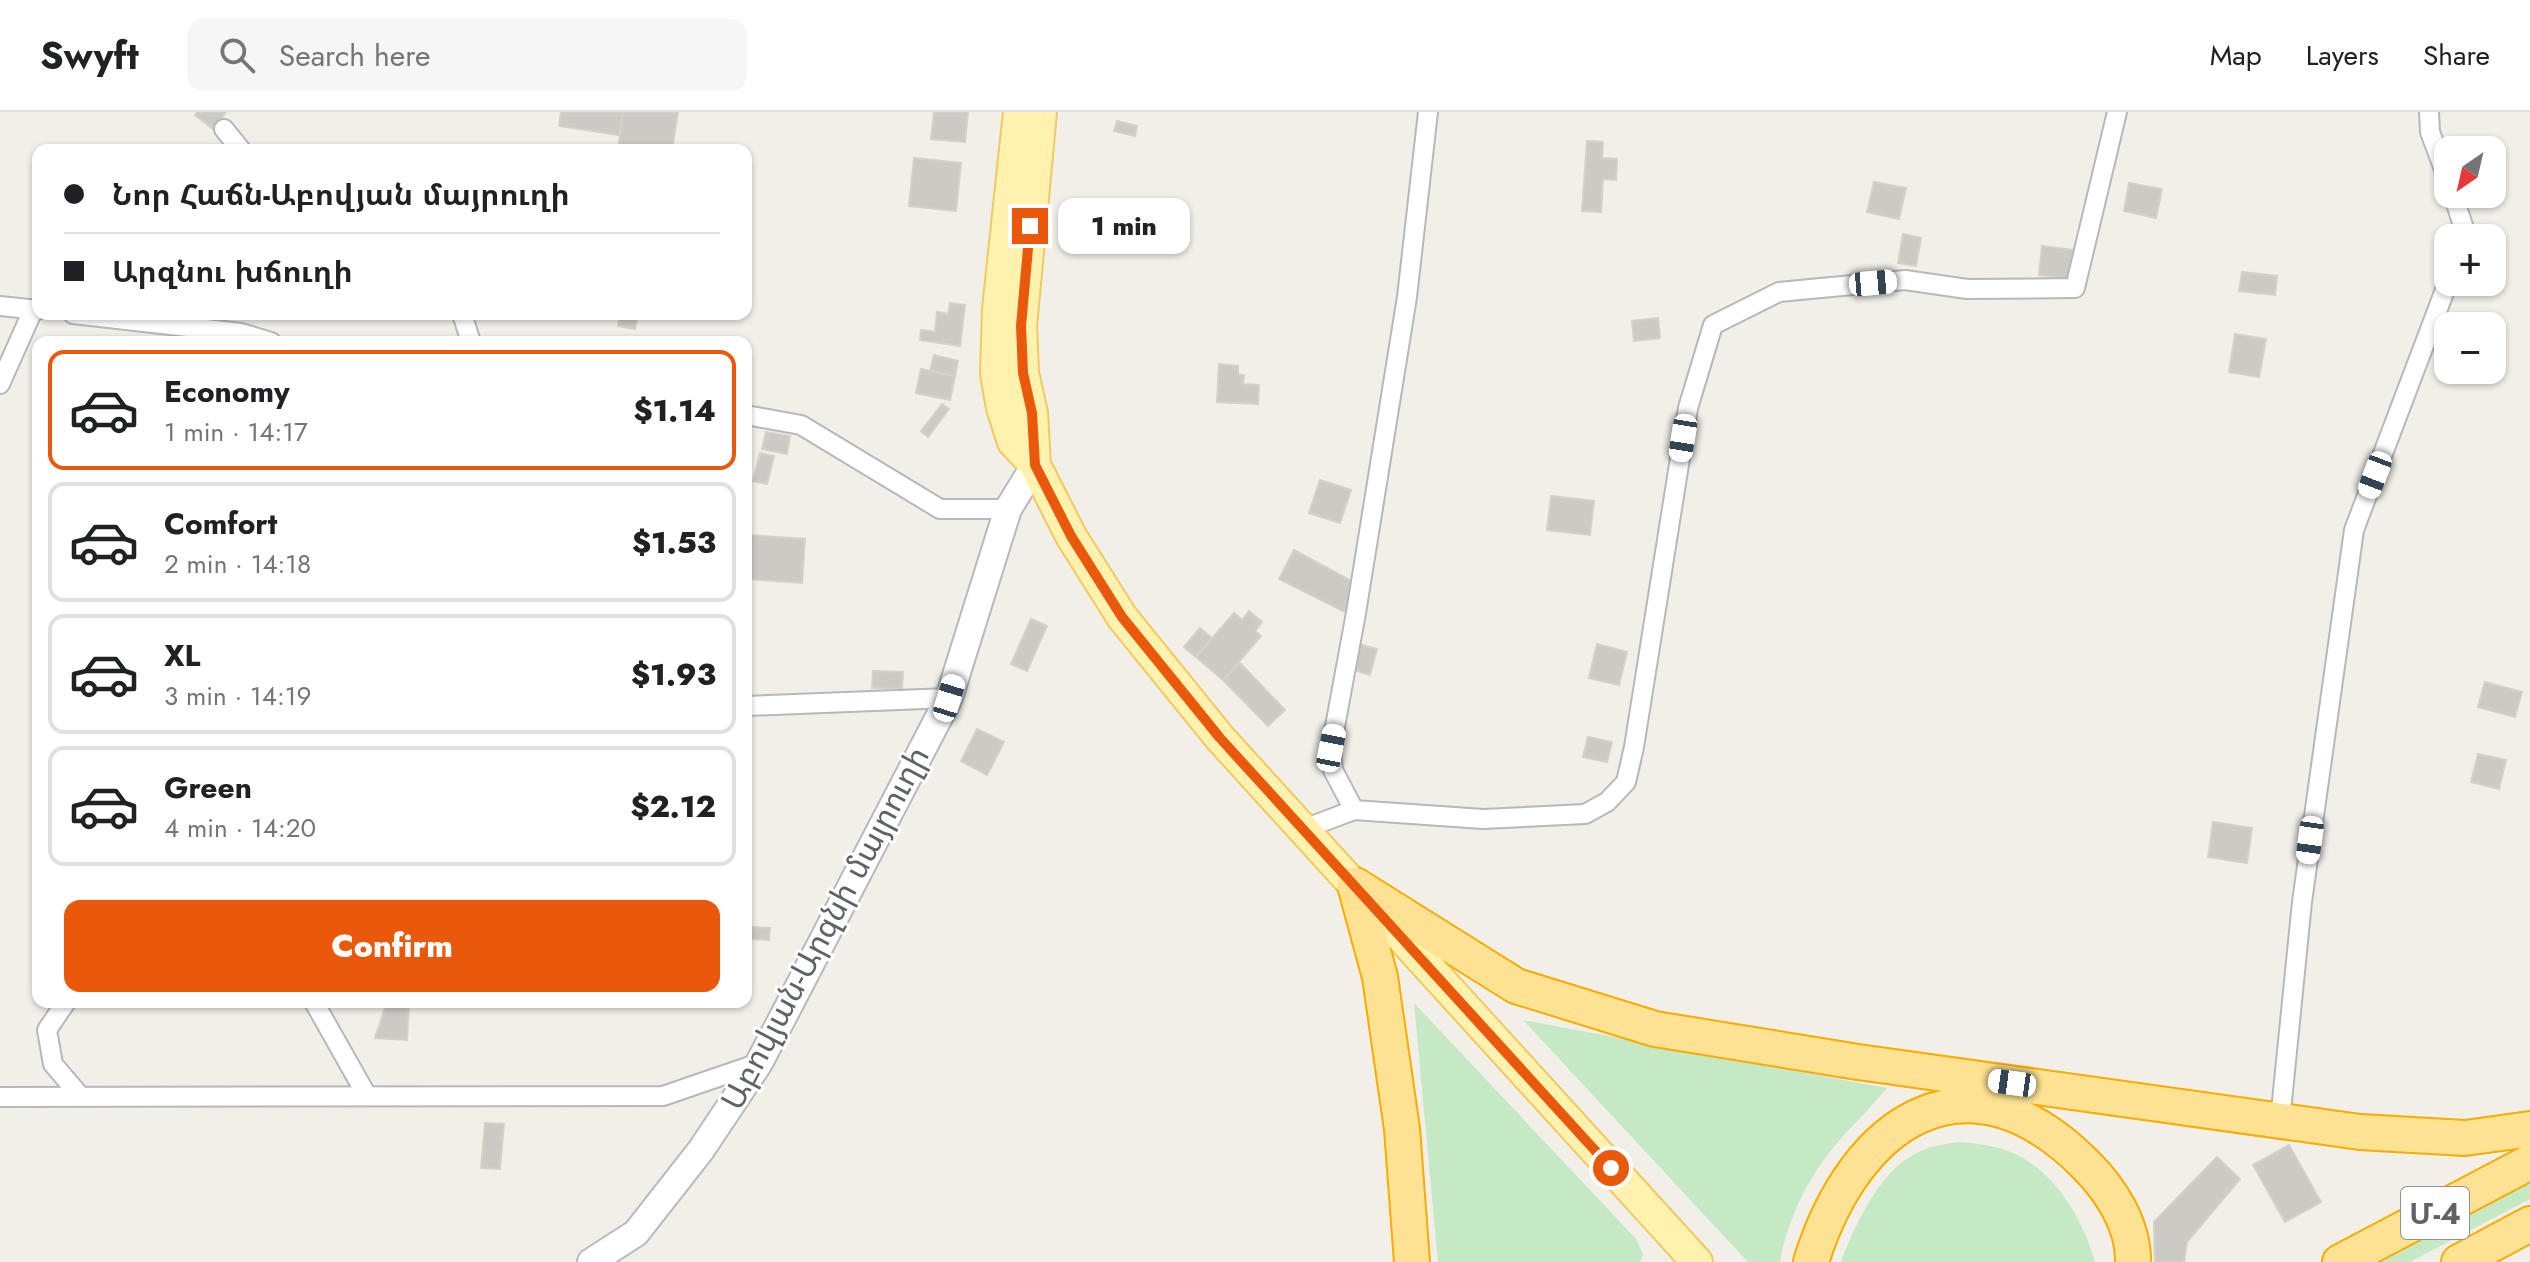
<!DOCTYPE html>
<html lang="en">
<head>
<meta charset="utf-8">
<style>
  :root { --surface:#fff; --page:#f6f6f6; --text:#202124; --muted:#757577; --line:#e0e0e0; --accent:#ea580c }
  body { margin:0; font-family:Jost,"Noto Sans Armenian",sans-serif; background:var(--page); color:var(--text); height:100vh; display:flex; flex-direction:column; font-size:30px; white-space:nowrap }
  * { box-sizing:border-box; margin:0 }
  p { font-size:26px; color:var(--muted) }
  .icon { flex:none; width:44px; height:44px; fill:none; stroke:currentColor; stroke-width:2; stroke-linecap:round; stroke-linejoin:round }
  .map { position:relative; flex:1; overflow:hidden }
  .panel { position:absolute; left:32px; top:224px; width:720px; height:672px; display:flex; flex-direction:column; background:var(--surface); border-radius:16px; box-shadow:0 2px 6px #0004 }
  .panel>* { flex:none }
  .top-card { position:absolute; left:32px; top:32px; width:720px; height:176px; border-radius:16px; box-shadow:0 2px 6px #0004; display:grid; align-content:center; height:176px; padding:0 32px; background:var(--surface) }
  .needle { width:52px; rotate:214deg }
  .tools { position:absolute; left:2434px; top:24px; display:grid; gap:16px }
  .tools a { display:grid; place-items:center; width:72px; height:72px; border-radius:16px; background:var(--surface); box-shadow:0 2px 6px #0004; font-size:40px }
  .end { position:absolute; width:36px; height:36px; margin:-18px; border:10px solid #ea580c; background:#fff; box-shadow:0 0 0 4px #fff }
  .from { border-radius:50% }
  .bubble { position:absolute; height:56px; border-radius:16px; background:var(--surface); box-shadow:0 2px 6px #0004; font-size:26px; font-weight:800; line-height:56px; text-align:center }
  .car { position:absolute; width:24px; height:48px; margin:-24px -12px; border-radius:10px; box-shadow:0 0 6px 2px #0007; background:linear-gradient(#fff 24%,#345 0 40%,#fff 0 76%,#345 0 86%,#fff 0) }
  .top-card b { display:flex; align-items:center; gap:28px; height:76px; font-size:30px }
  .top-card b+b { border-top:2px solid var(--line) }
  .top-card i { width:20px; height:20px; background:var(--text) }
  ul { padding:14px 0 0; list-style:none }
  li { display:flex; align-items:center; gap:24px; height:120px; margin:0 16px 12px; padding:0 16px; border:4px solid var(--line); border-radius:16px }
  li div { flex:1 }
  li b { display:block; font-size:30px }
  li em { font-style:normal; font-weight:800 }
  li.active { border-color:var(--accent) }
  li>.icon { width:72px; height:72px; stroke-width:1.5 }
  .button { display:flex; gap:16px; margin-top:auto; padding:16px 32px }
  .button a { flex:1; height:92px; border-radius:16px; background:var(--accent); color:#fff; font-size:32px; font-weight:800; line-height:92px; text-align:center }
  header { display:flex; align-items:center; gap:48px; box-sizing:border-box; height:112px; padding:0 40px; background:var(--surface); border-bottom:2px solid var(--line) }
  header strong { font-size:38px }
  nav { display:flex; gap:44px; margin-inline-start:auto; font-size:28px }
  .search { width:560px; height:72px; background:var(--page); display:flex; align-items:center; gap:20px; box-sizing:border-box; padding:0 28px; border-radius:16px; color:var(--muted); font-size:30px }
  .map>svg:first-child { display:block }
  .green { fill:#c5e8c5 }
  .building { fill:#cccac5; stroke:#d6d1c6; stroke-width:2 }
  .lines { fill:none; stroke-linecap:round; stroke-linejoin:round }
  .street-casing { stroke:#b5b8bc; stroke-width:22 }
  .secondary-casing { stroke:#b6babf; stroke-width:30 }
  .primary-casing { stroke:#f2c960; stroke-width:34 }
  .highway-casing { stroke:#f9ab00; stroke-width:38 }
  .street { stroke:#fff; stroke-width:18 }
  .secondary { stroke:#fff; stroke-width:26 }
  .primary { stroke:#fff2af; stroke-width:30 }
  .highway { stroke:#fde293; stroke-width:34 }
  .route { stroke:#ea580c; stroke-width:10 }
  .labels { text-anchor:middle; dominant-baseline:central; stroke-width:6; stroke-linejoin:round; paint-order:stroke }
  .shield { fill:#fff; stroke:#8f9295; stroke-width:2 }
  .shield-label { font-size:30px; font-weight:bold; fill:#5f6368 }
  .street-label { font-size:32px; fill:#5f6368; stroke:#fff }
</style>
</head>
<body>
<header>
<strong>Swyft</strong>
<div class="search"><svg class="icon" aria-label="search" viewBox="0 0 24 24"><circle cx="10" cy="10" r="6"/><path d="M15 15l6 6"/></svg>Search here</div>
<nav><a>Map</a><a>Layers</a><a>Share</a></nav>
</header>
<div class="map">
<svg width="2530" height="1150" viewBox="0 0 2530 1150">
  <rect width="100%" height="100%" fill="#f1efe8"/>
  <!-- green -->
  <path class="green" d="M1414,891l222,236 7,15 -3,8h-202z
    M1523,908l364,68c-19,23 -41,43 -59,66 -23,30 -42,71 -48,108h-32z
    M1961,1030c19,2 37,4 54,12 42,20 68,66 80,108h-254c12,-34 39,-90 72,-107 15,-9 31,-11 48,-13z
    M2530,1070v17l-120,63h-33z"/>
  <!-- building -->
  <path class="building" d="M197,0h29l-13,17 -18,-14z
    M561,0h62l-4,23 -60,-9z
    M623,0h55l-6,38h-54z
    M934,0h34l-3,30 -34,-3z
    M1117,9l20,5 -2,10 -21,-5z
    M1587,29l16,1 -1,16 15,1 -1,21 -13,-1 -2,33 -19,-1z
    M914,46l47,5 -5,48 -47,-5z
    M1874,70l32,6 -7,31 -32,-7z
    M2129,71l33,6 -6,29 -32,-7z
    M1903,122l18,4 -5,28 -18,-3z
    M2042,134l32,4 -3,29 -32,-4z
    M2242,160l35,4 -2,19 -36,-4z
    M950,191l15,2 -5,41 -40,-6 1,-10 14,2 2,-20 11,2z
    M620,202h18l-3,15 -17,-3z
    M1658,206l2,20 -26,3 -2,-20z
    M2235,222l31,5 -7,38 -30,-5z
    M934,243l24,6 -3,15 -25,-5z
    M1219,252l19,2v8l6,1 -1,9 16,1 -1,19 -41,-2z
    M921,257l34,7 -5,24 -34,-7z
    M942,292l7,5 -21,28 -7,-6z
    M766,320l24,4 -3,18 -25,-5z
    M760,341l14,3 -7,28 -14,-3z
    M1320,368l31,10 -11,33 -31,-10z
    M1551,384l43,5 -4,34 -43,-5z
    M749,423l56,4 -3,44 -55,-4z
    M1294,438l63,34 -8,30 -70,-35z
    M1249,499l13,11 -7,9 6,5 -38,44 -27,-23 38,-44 8,7z
    M1031,507l16,7 -20,45 -16,-7z
    M1200,516l12,10 -16,19 -12,-10z
    M1358,532l19,5 -7,26 -19,-6z
    M1597,532l30,8 -8,33 -30,-7z
    M1240,551l45,47 -17,16 -45,-46z
    M873,559l30,1 -1,17 -30,-1z
    M2485,570l37,10 -7,25 -37,-10z
    M977,617l27,13 -17,33 -26,-14z
    M1588,625l24,5 -5,20 -24,-5z
    M2478,642l28,6 -7,29 -28,-7z
    M2213,710l39,6 -5,35 -39,-6z
    M752,815l18,1 -1,12 -18,-1z
    M387,890h22l-2,38 -32,-2z
    M485,1011l19,1 -4,45 -19,-1z
    M2289,1033l32,57 -36,20 -32,-57z
    M2217,1045l23,22 -53,63 -3,20h-29l-1,-40z"/>
  <g class="lines">
    <defs>
      <path id="street" d="M2429,0l1,20 18,48
        M224,17l17,21
        M2453,82l13,41 -2,3
        M0,194l38,4
        M73,202l168,19 30,9
        M462,202l9,28
        M0,272l33,-74
        M746,303l55,10 139,84h68
        M746,594l203,-8
        M1354,698l-21,-40 -2,-22 25,-135 51,-316 21,-185
        M1304,717l50,-19 129,9 102,-5 22,-12 19,-20 8,-35 54,-339 25,-83 66,-33 126,-12 62,9 108,-1 42,-176
        M66,890l-19,28 6,34 28,33
        M314,890l53,94
        M0,985l663,-1 96,-33
        M2280,1009l22,-219 52,-372 94,-248"/>
      <path id="secondary" d="M591,1150l45,-29 65,-83 58,-87 190,-365 59,-189 27,-44"/>
      <path id="primary" d="M1019,0l-21,197 -2,65 6,34 11,34 22,23 36,71 51,81 98,121 477,524
        M1035,353l-3,-52 -9,-40 -2,-47 20,-214"/>
      <path id="highway" d="M1355,773l161,101 139,43 203,33 502,70 105,6 65,-9
        M1355,773l25,92 22,152 10,133
        M1811,1150c43,-140 155,-218 275,-97 25,25 48,61 47,97
        M2340,1150l190,-100
        M2459,1150l71,-38"/>
    </defs>
    <!-- street casing -->
    <use href="#street" class="street-casing"/>
    <!-- secondary casing -->
    <use href="#secondary" class="secondary-casing"/>
    <!-- primary casing -->
    <use href="#primary" class="primary-casing"/>
    <!-- highway casing -->
    <use href="#highway" class="highway-casing"/>
    <!-- street -->
    <use href="#street" class="street"/>
    <!-- secondary -->
    <use href="#secondary" class="secondary"/>
    <!-- primary -->
    <use href="#primary" class="primary"/>
    <!-- highway -->
    <use href="#highway" class="highway"/>
  </g>
  <g class="lines">
    <!-- route -->
    <path class="route" d="M1030,114l-9,100 2,47 9,40 3,52 36,71 51,81 98,121 391,430"/>
  </g>
  <g class="labels">
    <!-- shield labels -->
    <rect class="shield" x="2401" y="1075" width="68" height="52" rx="6"/>
    <g class="shield-label">
      <text x="2435" y="1101">Մ-4</text>
    </g>
    <!-- street labels -->
    <g class="street-label">
      <text transform="translate(825 816) rotate(-62)">Աբովյան-Արզնի մայրուղի</text>
    </g>
  </g>
</svg>
<div class="tools">
<a><svg class="needle" viewBox="-14 -14 28 28"><path d="M0-13l5 13h-10z" fill="#e53935"/><path d="M0 13l5-13h-10z" fill="#757577"/></svg></a>
<a>+</a>
<a>−</a>
</div>
<i class="end from" style="left:1611px;top:1056px"></i>
<i class="end" style="left:1030px;top:114px"></i>
<div class="bubble" style="left:1058px;top:86px;width:132px">1 min</div>
<i class="car" style="left:1873px;top:171px;rotate:85deg"></i>
<i class="car" style="left:1683px;top:326px;rotate:189deg"></i>
<i class="car" style="left:2375px;top:363px;rotate:201deg"></i>
<i class="car" style="left:949px;top:586px;rotate:17deg"></i>
<i class="car" style="left:1331px;top:636px;rotate:11deg"></i>
<i class="car" style="left:2310px;top:728px;rotate:188deg"></i>
<i class="car" style="left:2012px;top:971px;rotate:278deg"></i>
<div class="top-card">
<b><i class="from"></i>Նոր Հաճն-Աբովյան մայրուղի</b>
<b><i></i>Արզնու խճուղի</b>
</div>
<section class="panel">
<ul>
<li class="active"><svg class="icon" aria-label="car" viewBox="0 0 24 24"><path d="M5 17H2v-5l4-1 3-4h7l3 4 3 1v5h-3M9 17h6M6 11h13"/><circle cx="7" cy="17" r="2"/><circle cx="17" cy="17" r="2"/></svg><div><b>Economy</b><p>1 min · 14:17</p></div><em>$1.14</em></li>
<li><svg class="icon" aria-label="car" viewBox="0 0 24 24"><path d="M5 17H2v-5l4-1 3-4h7l3 4 3 1v5h-3M9 17h6M6 11h13"/><circle cx="7" cy="17" r="2"/><circle cx="17" cy="17" r="2"/></svg><div><b>Comfort</b><p>2 min · 14:18</p></div><em>$1.53</em></li>
<li><svg class="icon" aria-label="car" viewBox="0 0 24 24"><path d="M5 17H2v-5l4-1 3-4h7l3 4 3 1v5h-3M9 17h6M6 11h13"/><circle cx="7" cy="17" r="2"/><circle cx="17" cy="17" r="2"/></svg><div><b>XL</b><p>3 min · 14:19</p></div><em>$1.93</em></li>
<li><svg class="icon" aria-label="car" viewBox="0 0 24 24"><path d="M5 17H2v-5l4-1 3-4h7l3 4 3 1v5h-3M9 17h6M6 11h13"/><circle cx="7" cy="17" r="2"/><circle cx="17" cy="17" r="2"/></svg><div><b>Green</b><p>4 min · 14:20</p></div><em>$2.12</em></li>
</ul>
<div class="button"><a>Confirm</a></div>
</section>
</div>
</body>
</html>
